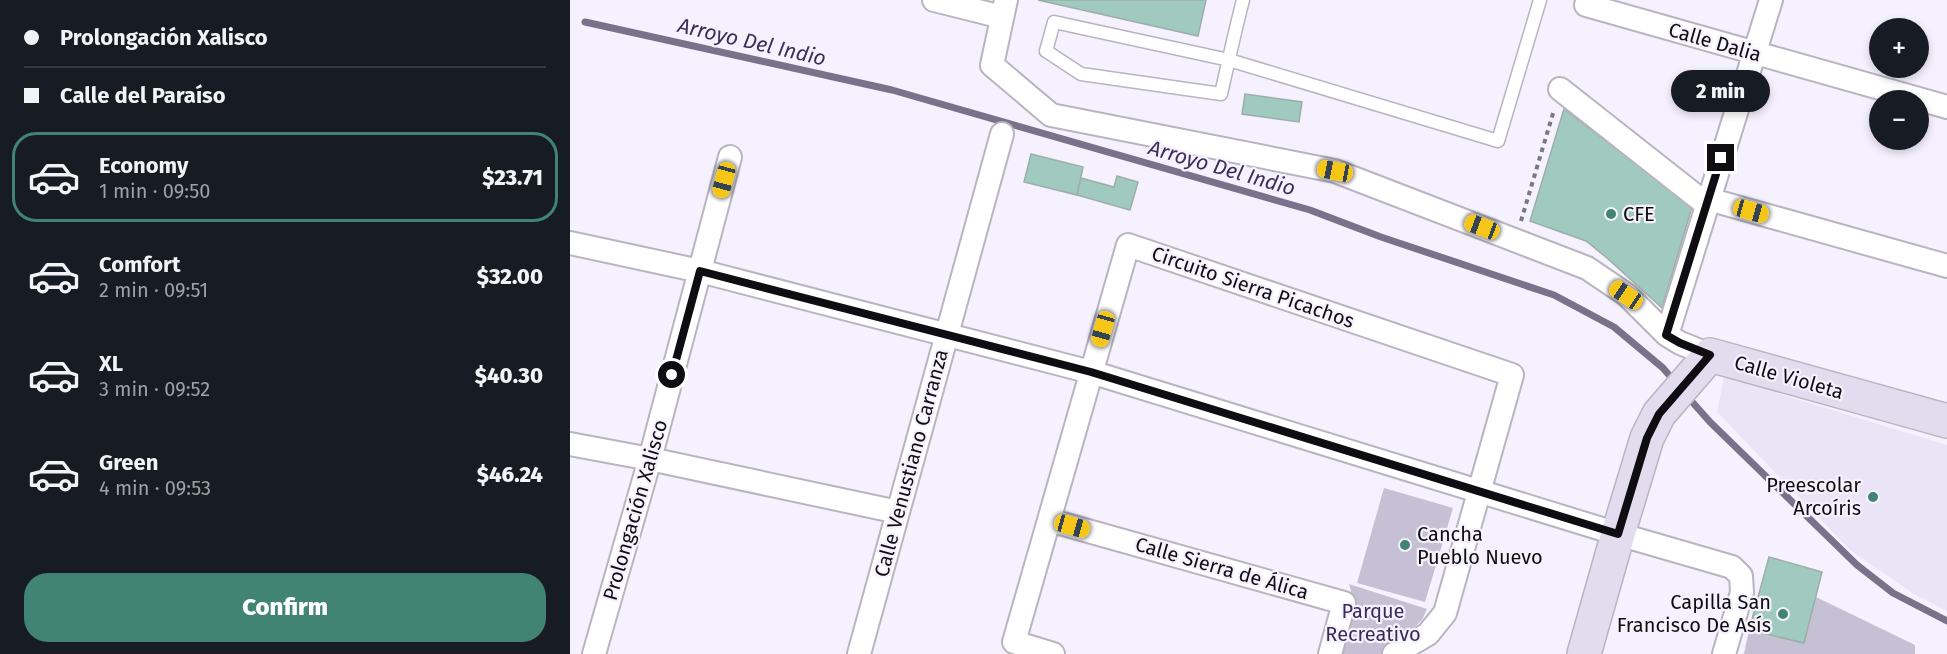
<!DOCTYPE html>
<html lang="en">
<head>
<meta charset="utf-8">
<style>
  :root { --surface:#171b24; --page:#20242c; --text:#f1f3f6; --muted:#9ea1a6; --line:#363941; --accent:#418375 }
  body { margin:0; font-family:"Fira Sans",sans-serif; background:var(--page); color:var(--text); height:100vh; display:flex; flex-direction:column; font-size:22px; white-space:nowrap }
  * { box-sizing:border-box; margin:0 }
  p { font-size:20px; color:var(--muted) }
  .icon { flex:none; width:33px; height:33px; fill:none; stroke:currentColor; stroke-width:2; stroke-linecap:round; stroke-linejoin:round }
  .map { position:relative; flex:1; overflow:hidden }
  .side { display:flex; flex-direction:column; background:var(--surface); width:570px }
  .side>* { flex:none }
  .guide { display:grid; align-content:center; height:132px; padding:0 24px; background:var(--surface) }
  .fabs { position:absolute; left:1299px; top:18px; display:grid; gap:12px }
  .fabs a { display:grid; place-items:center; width:60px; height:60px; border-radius:50%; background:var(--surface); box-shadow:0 3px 9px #0003; font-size:30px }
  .end { position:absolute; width:27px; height:27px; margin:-14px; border:8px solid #0e0d11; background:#fff; box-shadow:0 0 0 3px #fff }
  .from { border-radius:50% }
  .bubble { position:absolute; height:42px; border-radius:21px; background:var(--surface); box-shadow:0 3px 9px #0003; font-size:20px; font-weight:800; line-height:42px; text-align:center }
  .car { position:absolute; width:18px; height:36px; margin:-18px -9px; border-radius:8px; box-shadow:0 0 4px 2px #0007; background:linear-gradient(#f5c518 24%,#345 0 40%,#f5c518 0 76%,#345 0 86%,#f5c518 0) }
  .guide b { display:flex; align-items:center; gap:21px; height:57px; font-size:22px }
  .guide b+b { border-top:2px solid var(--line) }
  .guide i { width:15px; height:15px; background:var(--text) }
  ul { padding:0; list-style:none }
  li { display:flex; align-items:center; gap:18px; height:90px; margin:0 12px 9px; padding:0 12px; border:3px solid transparent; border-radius:24px }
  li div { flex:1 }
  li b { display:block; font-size:22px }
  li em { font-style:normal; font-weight:800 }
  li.on { border-color:var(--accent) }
  li>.icon { width:54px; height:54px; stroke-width:1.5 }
  .primary-button { display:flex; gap:12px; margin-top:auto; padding:12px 24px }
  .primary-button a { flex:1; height:69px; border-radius:24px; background:var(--accent); color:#fff; font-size:24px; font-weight:800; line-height:69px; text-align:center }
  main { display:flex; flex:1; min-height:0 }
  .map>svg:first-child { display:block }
  .built { fill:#eae4f7 }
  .green { fill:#c6c0d4 }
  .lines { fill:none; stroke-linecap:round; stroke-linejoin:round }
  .stream { stroke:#7a728a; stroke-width:7 }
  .building { fill:#a0cabf; stroke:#9eada9; stroke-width:1.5 }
  .lane-casing { stroke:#b8b4c0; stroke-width:15 }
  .street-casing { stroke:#b8b4c0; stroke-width:26 }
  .secondary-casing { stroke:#b8b4c0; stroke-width:36 }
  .path { stroke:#7a7880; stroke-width:4; stroke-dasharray:4.5 4.5; stroke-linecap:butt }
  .lane { stroke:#fff; stroke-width:12 }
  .street { stroke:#fff; stroke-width:22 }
  .secondary { stroke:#e3dcef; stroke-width:33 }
  .route { stroke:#0e0d11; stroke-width:8 }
  .poi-dot { fill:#418375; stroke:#f5f1fe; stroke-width:2 }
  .labels { text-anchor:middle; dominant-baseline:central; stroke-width:4.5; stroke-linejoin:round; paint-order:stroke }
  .street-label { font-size:20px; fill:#0e0d11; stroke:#f5f1fe }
  .poi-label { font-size:20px; fill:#0e0d11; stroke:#f5f1fe; text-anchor:start }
  .park-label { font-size:20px; fill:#3c2a56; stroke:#f5f1fe }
  .water-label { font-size:21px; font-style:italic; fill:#3f2d59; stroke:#f5f1fe }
</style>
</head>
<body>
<main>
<section class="side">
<div class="guide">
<b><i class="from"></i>Prolongación Xalisco</b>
<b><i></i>Calle del Paraíso</b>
</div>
<ul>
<li class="on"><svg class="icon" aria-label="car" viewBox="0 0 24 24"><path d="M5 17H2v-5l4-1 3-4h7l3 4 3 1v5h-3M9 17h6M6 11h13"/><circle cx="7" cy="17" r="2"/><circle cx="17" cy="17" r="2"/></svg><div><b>Economy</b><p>1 min · 09:50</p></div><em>$23.71</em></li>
<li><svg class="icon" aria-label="car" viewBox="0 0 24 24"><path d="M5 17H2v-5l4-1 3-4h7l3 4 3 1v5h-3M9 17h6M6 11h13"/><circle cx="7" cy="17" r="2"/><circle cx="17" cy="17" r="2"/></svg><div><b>Comfort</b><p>2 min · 09:51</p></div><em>$32.00</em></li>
<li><svg class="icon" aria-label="car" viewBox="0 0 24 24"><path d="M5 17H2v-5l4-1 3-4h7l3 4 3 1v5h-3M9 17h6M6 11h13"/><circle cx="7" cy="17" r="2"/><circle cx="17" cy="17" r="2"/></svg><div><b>XL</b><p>3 min · 09:52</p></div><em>$40.30</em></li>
<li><svg class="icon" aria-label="car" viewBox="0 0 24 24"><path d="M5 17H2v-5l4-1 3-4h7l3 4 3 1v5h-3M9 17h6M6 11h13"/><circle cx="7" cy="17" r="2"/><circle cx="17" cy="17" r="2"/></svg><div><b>Green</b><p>4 min · 09:53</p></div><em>$46.24</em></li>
</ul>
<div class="primary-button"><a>Confirm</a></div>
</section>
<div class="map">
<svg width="1377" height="654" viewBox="0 0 1377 654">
  <rect width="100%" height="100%" fill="#f5f1fe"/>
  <!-- built -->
  <path class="built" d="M1154,377l223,68v166l-33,-17 -64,-44 -133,-138z"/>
  <!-- green -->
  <path class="green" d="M814,488l69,20 -28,94 -68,-19z
    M779,584l78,25 -5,11 -26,24 -15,10h-46l16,-63z
    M1246,597l99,48v9h-171l5,-24 55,13z"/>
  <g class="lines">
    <!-- stream -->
    <path class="stream" d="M15,22l307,68 418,120 71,27 173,58 60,32 49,41 12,14
      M1116,395l24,27 147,143 36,28 54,28"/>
  </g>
  <!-- building -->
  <path class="building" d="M468,0h168l-8,36z
    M675,94l57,8 -3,20 -57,-8z
    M994,109l128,98 -30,101 -55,-50 -21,-17 -56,-20z
    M461,154l52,13 -6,28 -53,-13z
    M547,176l21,6 -8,28 -53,-15 4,-17 33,9z
    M1199,557l53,15 -18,71 -55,-13z"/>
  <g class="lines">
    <defs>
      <path id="lane" d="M673,0c-8,31 -15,63 -22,94l-140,-20 -35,-23 8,-29 175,38 269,81 42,-141"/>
      <path id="street" d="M364,0l68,17
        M436,0l-14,65 59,50 284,56 252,97 40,27 40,40 13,8 30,12
        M1016,5l361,102
        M990,89l146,115
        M1138,199l239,67
        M0,243l130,28 391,101 527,162 114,33 9,9 1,16 -18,62
        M1097,335l104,-335
        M0,444l80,15 248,53
        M479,520l295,83 -14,51
        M24,654l56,-195 80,-302
        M289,654l143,-520
        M483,654l-39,-12 114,-397 384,130 -67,238 -17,21 -34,20"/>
      <path id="secondary" d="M1014,654l34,-120 29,-96 12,-24 51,-59 237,66"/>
    </defs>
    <!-- lane casing -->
    <use href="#lane" class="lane-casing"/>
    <!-- street casing -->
    <use href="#street" class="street-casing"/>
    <!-- secondary casing -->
    <use href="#secondary" class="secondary-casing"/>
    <!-- path -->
    <path class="path" d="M951,221l33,-111"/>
    <!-- lane -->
    <use href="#lane" class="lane"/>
    <!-- street -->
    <use href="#street" class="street"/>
    <!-- secondary -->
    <use href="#secondary" class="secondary"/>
  </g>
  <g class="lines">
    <!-- route -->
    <path class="route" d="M102,375l28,-104 391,101 527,162 29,-96 12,-24 51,-59 -30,-12 -14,-8 55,-177"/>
  </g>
  <!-- markers -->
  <g class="poi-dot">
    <circle cx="1041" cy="214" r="6"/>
    <circle cx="1303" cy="497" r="6"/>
    <circle cx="835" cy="545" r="6"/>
    <circle cx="1213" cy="614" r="6"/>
  </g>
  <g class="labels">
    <!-- street labels -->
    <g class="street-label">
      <text transform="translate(1145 42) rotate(16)">Calle Dalia</text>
      <text transform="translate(683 287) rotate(19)">Circuito Sierra Picachos</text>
      <text transform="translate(1219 377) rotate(16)">Calle Violeta</text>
      <text transform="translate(341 463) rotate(-75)">Calle Venustiano Carranza</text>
      <text transform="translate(65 510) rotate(-74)">Prolongación Xalisco</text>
      <text transform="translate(652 568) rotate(16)">Calle Sierra de Álica</text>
    </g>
    <!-- poi labels -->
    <g class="poi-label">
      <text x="1053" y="214">CFE</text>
      <text x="1291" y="485" text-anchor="end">Preescolar<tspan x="1291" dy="23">Arcoíris</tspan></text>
      <text x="847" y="534">Cancha<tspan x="847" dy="23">Pueblo Nuevo</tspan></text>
      <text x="1201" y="602" text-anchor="end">Capilla San<tspan x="1201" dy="23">Francisco De Asís</tspan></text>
    </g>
    <!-- park labels -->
    <g class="park-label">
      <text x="803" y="611">Parque<tspan x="803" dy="23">Recreativo</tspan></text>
    </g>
    <!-- water labels -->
    <g class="water-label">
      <text transform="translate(182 42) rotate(13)">Arroyo Del Indio</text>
      <text transform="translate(652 168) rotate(16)">Arroyo Del Indio</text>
    </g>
  </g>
</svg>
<div class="fabs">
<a>+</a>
<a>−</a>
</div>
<i class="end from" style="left:102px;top:375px"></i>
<i class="end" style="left:1151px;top:158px"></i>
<div class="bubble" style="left:1101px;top:70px;width:99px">2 min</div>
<i class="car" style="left:765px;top:171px;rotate:281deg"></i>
<i class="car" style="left:154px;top:180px;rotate:195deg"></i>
<i class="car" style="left:1181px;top:211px;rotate:106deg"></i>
<i class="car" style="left:912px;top:227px;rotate:291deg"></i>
<i class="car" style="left:1056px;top:295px;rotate:304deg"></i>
<i class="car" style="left:533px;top:329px;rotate:196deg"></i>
<i class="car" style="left:502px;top:526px;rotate:106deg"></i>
</div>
</main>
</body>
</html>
